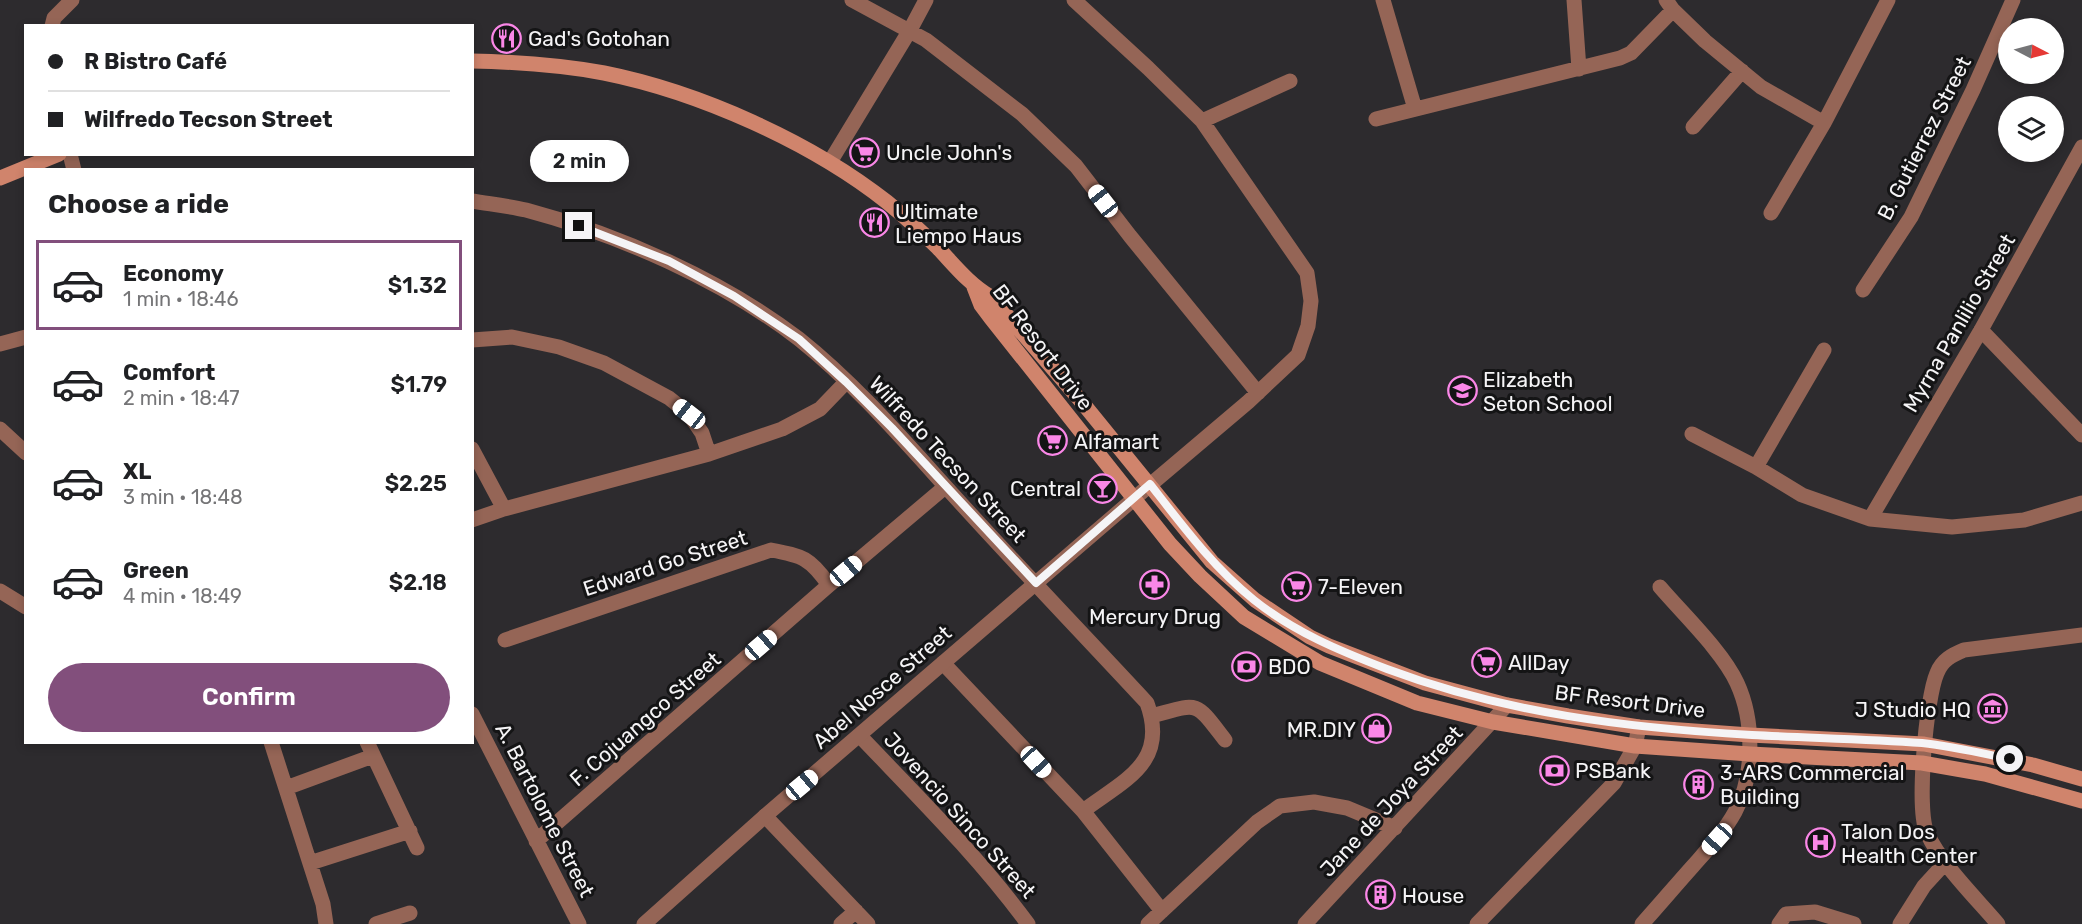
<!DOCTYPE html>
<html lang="en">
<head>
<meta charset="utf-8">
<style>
  :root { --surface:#fff; --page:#f2f2f2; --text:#202124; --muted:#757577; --line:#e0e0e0; --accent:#824f7c }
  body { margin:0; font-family:Rubik,sans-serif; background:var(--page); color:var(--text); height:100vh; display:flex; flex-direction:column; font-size:22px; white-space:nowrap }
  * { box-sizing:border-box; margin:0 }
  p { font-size:20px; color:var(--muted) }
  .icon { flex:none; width:33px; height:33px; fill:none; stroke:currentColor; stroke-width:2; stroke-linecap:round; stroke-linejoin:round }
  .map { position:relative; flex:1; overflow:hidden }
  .side { position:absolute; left:24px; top:168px; width:450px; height:576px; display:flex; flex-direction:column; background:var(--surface); border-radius:0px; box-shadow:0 3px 9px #0003 }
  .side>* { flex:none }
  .top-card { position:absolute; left:24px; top:24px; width:450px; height:132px; border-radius:0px; box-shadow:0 3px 9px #0003; display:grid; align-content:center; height:132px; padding:0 24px; background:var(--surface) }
  .needle { width:39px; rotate:96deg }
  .tools { position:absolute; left:1998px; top:18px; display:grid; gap:12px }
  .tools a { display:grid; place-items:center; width:66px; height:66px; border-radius:50%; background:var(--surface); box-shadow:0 3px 9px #0003; font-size:30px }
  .end { position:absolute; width:27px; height:27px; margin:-14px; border:8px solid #f5f4f6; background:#111; box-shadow:0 0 0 3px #111 }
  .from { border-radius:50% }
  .bubble { position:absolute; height:42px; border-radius:21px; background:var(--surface); box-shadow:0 3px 9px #0003; font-size:20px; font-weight:600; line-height:42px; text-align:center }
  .car { position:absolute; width:18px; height:36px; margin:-18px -9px; border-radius:8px; box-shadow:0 0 4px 2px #0007; background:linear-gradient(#fff 24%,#345 0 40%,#fff 0 76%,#345 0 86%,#fff 0) }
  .top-card b { display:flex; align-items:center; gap:21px; height:57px; font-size:22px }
  .top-card b+b { border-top:2px solid var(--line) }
  .top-card i { width:15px; height:15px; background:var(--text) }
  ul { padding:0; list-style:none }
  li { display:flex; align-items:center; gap:18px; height:90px; margin:0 12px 9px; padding:0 12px; border:3px solid transparent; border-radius:0px }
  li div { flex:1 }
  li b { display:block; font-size:22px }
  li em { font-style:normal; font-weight:600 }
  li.active { border-color:var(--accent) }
  li>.icon { width:54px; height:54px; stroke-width:1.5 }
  h2 { padding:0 24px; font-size:27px; line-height:72px }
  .action { display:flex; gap:12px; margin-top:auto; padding:12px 24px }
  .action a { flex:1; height:69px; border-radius:36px; background:var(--accent); color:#fff; font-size:24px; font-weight:600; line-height:69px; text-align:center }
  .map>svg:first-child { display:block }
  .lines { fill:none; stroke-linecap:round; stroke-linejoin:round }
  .minor { stroke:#956556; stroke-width:15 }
  .tertiary { stroke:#956556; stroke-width:15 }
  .secondary { stroke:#d0846c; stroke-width:15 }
  .route { stroke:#f5f4f6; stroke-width:8 }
  .labels { text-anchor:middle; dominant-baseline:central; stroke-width:6; stroke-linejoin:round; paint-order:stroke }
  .poi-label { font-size:21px; fill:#f5f4f6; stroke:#141415; text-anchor:start }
  .street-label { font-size:21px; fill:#f5f4f6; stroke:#141415 }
</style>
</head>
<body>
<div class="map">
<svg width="2082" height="924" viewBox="0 0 2082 924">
  <rect width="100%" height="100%" fill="#2d2b2e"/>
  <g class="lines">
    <!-- minor -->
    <path class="minor" d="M852,0l74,40 96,74 54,52 54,70 128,157
      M1074,0l74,68 54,53 105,152 4,28 -3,25 -10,29 -50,47 -98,83
      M1383,0l32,109
      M1574,0l5,69
      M1666,0l7,10 32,31 56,46 63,36
      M52,26l2,-8 18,-18
      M1376,119l244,-61 11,-5 42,-43
      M1202,121l88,-40
      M1693,127l49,-56
      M70,154l4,16
      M830,162l80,-132 16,-30
      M472,201c18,3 37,5 54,9 94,25 196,70 273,129 54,43 101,97 147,148 66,73 134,144 201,216 22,60 -23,77 -64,108
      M1771,213l53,-90 64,-123
      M1863,290l48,-73 62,-127 40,-90
      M1981,330l101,105
      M472,340l40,-3 47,10 45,16 65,35 20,16 13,19 7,21
      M0,344l26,-7
      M0,429l26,24
      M1692,434l64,33 46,28 68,24 82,8 72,-7 58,-17
      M472,449l32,60
      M1756,467l68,-117
      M1870,519l111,-189 101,-183
      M472,520l32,-11 205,-55 73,-25 38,-20 26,-27
      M0,591l26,16
      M505,640l266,-90c32,6 39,8 58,35
      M943,663l140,148 79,100
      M472,714l107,210
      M1152,716c48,-13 42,-16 73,24
      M860,736c58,61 118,120 168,188
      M271,742l52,162 3,20
      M367,742l50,106
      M286,788l87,-32
      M765,816l103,108
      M536,841l293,-256 116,-98
      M310,863l100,-32
      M376,924l34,-11
      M841,924l15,-13
      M1148,924l109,-102 23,-16 34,-4 33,6 48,20
      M1305,924l202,-219
      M1477,924l137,-141 21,-37 4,-19
      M1642,924c17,-19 34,-39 51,-58 15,-17 31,-34 42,-54 20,-37 19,-92 2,-129 -14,-31 -54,-69 -77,-96
      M1779,924l7,-10 29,-2 39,12
      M1900,924l24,-38 22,-24
      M1998,924c-22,-26 -57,-60 -71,-91 -11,-23 -1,-135 10,-160 5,-13 15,-18 27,-23l118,-15"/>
    <!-- tertiary -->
    <path class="tertiary" d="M644,924l121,-108 385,-331"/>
    <!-- secondary -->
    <path class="secondary" d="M472,61c44,1 88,4 132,12 95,19 207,69 283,129 17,14 35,30 51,46 17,18 31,36 53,49l90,104 131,161 43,38 55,37 19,9 96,37 82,22 61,11 71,11 111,8 174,9 109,21 49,14
      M0,178l59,-24
      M974,287l7,18 9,12 180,227 30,32 44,41 76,46 97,40 76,19 142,24 115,8 172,9 63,11 97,27"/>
  </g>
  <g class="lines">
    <!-- route -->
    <path class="route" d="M579,226l90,35 65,35 65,43 47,43 46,46 144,155 114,-99c32,41 63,83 104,116 40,32 86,51 133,69 117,44 241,59 365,66 57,3 113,4 170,8 29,3 59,10 88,16"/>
  </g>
  <!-- icons -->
  <defs>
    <symbol id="restaurant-ring" viewBox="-11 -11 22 22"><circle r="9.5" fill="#141415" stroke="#fa87e7" stroke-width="1.5"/><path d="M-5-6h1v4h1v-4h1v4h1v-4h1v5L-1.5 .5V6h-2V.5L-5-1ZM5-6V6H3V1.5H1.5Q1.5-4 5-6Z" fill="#fa87e7"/></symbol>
    <symbol id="supermarket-ring" viewBox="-11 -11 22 22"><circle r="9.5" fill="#141415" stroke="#fa87e7" stroke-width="1.5"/><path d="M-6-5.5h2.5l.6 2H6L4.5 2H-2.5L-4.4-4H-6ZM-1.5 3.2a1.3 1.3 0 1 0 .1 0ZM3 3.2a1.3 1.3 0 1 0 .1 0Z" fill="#fa87e7"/></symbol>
    <symbol id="school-ring" viewBox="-11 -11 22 22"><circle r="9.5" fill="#141415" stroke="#fa87e7" stroke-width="1.5"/><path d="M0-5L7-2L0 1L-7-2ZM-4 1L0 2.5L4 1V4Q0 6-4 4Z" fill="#fa87e7"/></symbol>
    <symbol id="bar-ring" viewBox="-11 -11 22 22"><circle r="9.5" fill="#141415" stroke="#fa87e7" stroke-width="1.5"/><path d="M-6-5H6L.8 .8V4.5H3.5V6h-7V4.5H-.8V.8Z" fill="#fa87e7"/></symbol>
    <symbol id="pharmacy-ring" viewBox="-11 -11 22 22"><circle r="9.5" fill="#141415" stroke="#fa87e7" stroke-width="1.5"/><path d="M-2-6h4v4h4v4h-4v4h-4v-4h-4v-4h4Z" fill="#fa87e7"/></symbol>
    <symbol id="bank-ring" viewBox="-11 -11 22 22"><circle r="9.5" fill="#141415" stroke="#fa87e7" stroke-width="1.5"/><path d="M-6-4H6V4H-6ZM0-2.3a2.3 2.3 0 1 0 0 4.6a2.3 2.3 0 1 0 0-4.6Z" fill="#fa87e7"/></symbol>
    <symbol id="museum-ring" viewBox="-11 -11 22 22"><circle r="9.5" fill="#141415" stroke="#fa87e7" stroke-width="1.5"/><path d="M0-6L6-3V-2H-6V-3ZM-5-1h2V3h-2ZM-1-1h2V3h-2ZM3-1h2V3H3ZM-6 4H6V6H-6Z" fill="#fa87e7"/></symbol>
    <symbol id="shop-ring" viewBox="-11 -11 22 22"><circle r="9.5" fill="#141415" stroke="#fa87e7" stroke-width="1.5"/><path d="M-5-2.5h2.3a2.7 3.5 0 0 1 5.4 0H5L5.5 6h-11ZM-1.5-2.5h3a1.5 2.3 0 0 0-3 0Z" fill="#fa87e7"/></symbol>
    <symbol id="building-ring" viewBox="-11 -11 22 22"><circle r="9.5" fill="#141415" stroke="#fa87e7" stroke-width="1.5"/><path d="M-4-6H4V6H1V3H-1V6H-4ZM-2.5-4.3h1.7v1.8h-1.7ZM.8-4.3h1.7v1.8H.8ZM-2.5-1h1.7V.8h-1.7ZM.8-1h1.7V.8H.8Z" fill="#fa87e7"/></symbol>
    <symbol id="hospital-ring" viewBox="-11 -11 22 22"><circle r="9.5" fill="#141415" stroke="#fa87e7" stroke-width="1.5"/><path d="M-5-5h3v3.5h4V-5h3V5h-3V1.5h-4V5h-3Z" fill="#fa87e7"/></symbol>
  </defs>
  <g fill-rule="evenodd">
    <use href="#restaurant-ring" x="490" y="22" width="33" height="33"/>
    <use href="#supermarket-ring" x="848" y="136" width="33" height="33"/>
    <use href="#restaurant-ring" x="858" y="206" width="33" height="33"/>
    <use href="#school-ring" x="1446" y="374" width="33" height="33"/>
    <use href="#supermarket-ring" x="1036" y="424" width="33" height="33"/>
    <use href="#bar-ring" x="1086" y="472" width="33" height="33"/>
    <use href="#pharmacy-ring" x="1138" y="568" width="33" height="33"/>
    <use href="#supermarket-ring" x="1280" y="570" width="33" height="33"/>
    <use href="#supermarket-ring" x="1470" y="646" width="33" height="33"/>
    <use href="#bank-ring" x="1230" y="650" width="33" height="33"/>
    <use href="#museum-ring" x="1976" y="692" width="33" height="33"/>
    <use href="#shop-ring" x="1360" y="712" width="33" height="33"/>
    <use href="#bank-ring" x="1538" y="754" width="33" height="33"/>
    <use href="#building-ring" x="1682" y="768" width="33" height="33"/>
    <use href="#hospital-ring" x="1804" y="826" width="33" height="33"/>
    <use href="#building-ring" x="1364" y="878" width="33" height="33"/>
  </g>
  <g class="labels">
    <!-- poi labels -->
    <g class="poi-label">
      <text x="528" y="38">Gad's Gotohan</text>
      <text x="886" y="152">Uncle John's</text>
      <text x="895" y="211">Ultimate<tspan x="895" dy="24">Liempo Haus</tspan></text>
      <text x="1483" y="379">Elizabeth<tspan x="1483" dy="24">Seton School</tspan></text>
      <text x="1074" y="441">Alfamart</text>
      <text x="1081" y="488" text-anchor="end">Central</text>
      <text x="1318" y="586">7-Eleven</text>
      <text x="1155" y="616" text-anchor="middle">Mercury Drug</text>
      <text x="1508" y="662">AllDay</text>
      <text x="1268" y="666">BDO</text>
      <text x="1971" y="709" text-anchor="end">J Studio HQ</text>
      <text x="1356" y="729" text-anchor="end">MR.DIY</text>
      <text x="1575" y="770">PSBank</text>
      <text x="1720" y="772">3-ARS Commercial<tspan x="1720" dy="24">Building</tspan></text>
      <text x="1841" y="831">Talon Dos<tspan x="1841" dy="24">Health Center</tspan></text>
      <text x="1402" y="895">House</text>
    </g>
    <!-- street labels -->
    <g class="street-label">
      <text transform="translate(1924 138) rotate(-63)">B. Gutierrez Street</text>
      <text transform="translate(1959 323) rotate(-60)">Myrna Panlilio Street</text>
      <text transform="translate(1043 347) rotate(53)">BF Resort Drive</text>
      <text transform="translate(948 459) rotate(47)">Wilfredo Tecson Street</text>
      <text transform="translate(665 563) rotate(-18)">Edward Go Street</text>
      <text transform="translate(882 687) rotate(-41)">Abel Nosce Street</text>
      <text transform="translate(1630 701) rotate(7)">BF Resort Drive</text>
      <text transform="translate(645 719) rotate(-41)">F. Cojuangco Street</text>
      <text transform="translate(1391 801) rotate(-47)">Jane de Joya Street</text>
      <text transform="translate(545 810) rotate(63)">A. Bartolome Street</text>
      <text transform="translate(960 815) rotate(48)">Jovencio Sinco Street</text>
    </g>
  </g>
</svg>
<div class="tools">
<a><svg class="needle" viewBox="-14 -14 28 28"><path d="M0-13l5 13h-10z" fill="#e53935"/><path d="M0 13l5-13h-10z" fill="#757577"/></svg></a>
<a><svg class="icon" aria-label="layers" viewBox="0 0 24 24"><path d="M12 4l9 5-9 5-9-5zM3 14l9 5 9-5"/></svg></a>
</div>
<i class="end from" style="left:2010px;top:759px"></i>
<i class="end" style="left:579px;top:226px"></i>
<div class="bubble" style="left:530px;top:140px;width:99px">2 min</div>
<i class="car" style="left:1103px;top:201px;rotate:322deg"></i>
<i class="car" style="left:689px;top:414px;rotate:308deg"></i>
<i class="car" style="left:846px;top:571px;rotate:50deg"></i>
<i class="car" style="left:761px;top:645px;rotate:49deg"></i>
<i class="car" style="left:1036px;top:762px;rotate:137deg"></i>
<i class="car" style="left:802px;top:785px;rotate:50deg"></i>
<i class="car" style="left:1717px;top:839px;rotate:222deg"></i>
<div class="top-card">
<b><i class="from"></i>R Bistro Café</b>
<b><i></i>Wilfredo Tecson Street</b>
</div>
<section class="side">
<h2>Choose a ride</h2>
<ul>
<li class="active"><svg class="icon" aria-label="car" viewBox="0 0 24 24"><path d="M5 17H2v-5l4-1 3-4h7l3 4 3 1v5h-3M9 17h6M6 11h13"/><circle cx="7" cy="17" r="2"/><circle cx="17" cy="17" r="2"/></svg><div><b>Economy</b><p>1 min · 18:46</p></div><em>$1.32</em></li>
<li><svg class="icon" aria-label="car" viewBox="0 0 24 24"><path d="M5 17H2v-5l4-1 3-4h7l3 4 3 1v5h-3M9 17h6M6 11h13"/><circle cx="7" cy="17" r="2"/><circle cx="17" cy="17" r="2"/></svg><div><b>Comfort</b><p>2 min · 18:47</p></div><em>$1.79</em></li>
<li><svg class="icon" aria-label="car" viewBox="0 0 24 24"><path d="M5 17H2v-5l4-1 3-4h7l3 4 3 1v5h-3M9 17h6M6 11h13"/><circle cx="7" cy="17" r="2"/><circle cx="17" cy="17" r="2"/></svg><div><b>XL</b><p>3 min · 18:48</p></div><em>$2.25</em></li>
<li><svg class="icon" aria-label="car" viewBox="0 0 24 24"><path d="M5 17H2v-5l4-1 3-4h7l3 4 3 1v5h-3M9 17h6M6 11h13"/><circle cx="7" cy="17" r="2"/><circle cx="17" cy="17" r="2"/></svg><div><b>Green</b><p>4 min · 18:49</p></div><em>$2.18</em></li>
</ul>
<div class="action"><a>Confirm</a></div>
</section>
</div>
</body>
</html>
